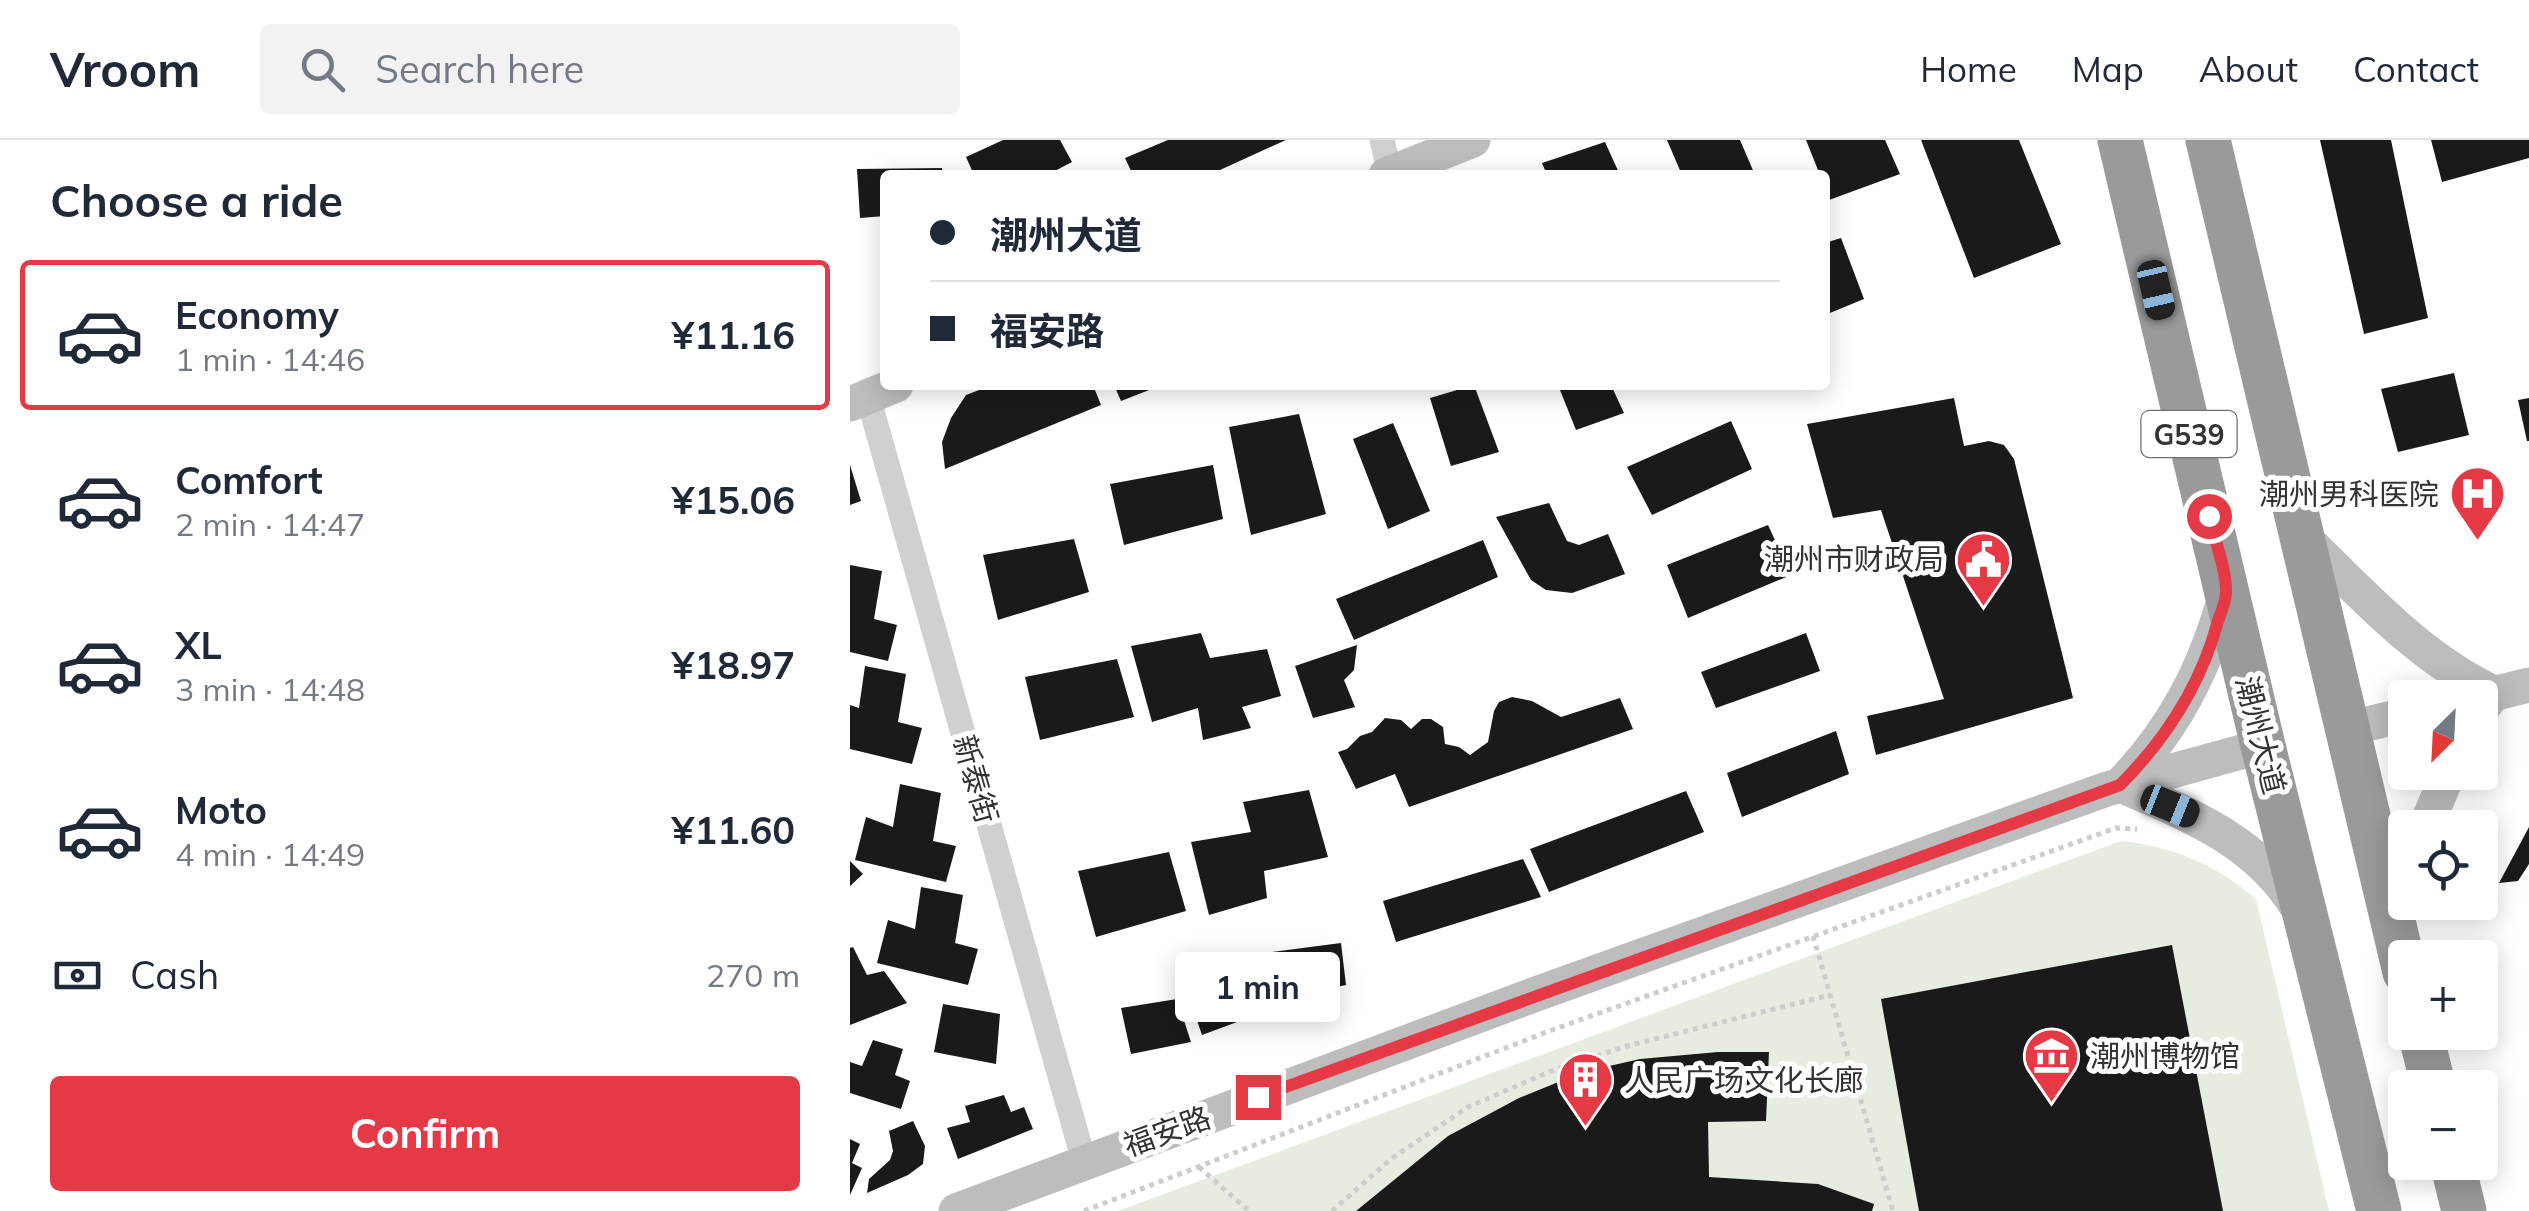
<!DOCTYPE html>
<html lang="en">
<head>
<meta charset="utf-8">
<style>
  :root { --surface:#fff; --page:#f2f2f3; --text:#1f2937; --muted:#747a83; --line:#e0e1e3; --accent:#e63946 }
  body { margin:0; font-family:Mulish,"Noto Sans SC",sans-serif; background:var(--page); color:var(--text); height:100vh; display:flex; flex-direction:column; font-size:38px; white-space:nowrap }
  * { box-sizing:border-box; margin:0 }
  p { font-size:32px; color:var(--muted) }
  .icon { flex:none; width:55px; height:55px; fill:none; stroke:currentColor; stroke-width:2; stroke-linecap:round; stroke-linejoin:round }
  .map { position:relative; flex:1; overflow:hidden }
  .sheet { display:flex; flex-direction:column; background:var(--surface); width:850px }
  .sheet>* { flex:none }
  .guide { position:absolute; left:30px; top:30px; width:950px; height:220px; border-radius:10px; box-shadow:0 5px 25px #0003; display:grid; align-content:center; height:220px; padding:0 50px; background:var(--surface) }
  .needle { width:65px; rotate:204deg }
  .fabs { position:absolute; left:1538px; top:540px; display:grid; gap:20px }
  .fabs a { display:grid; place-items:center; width:110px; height:110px; border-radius:10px; background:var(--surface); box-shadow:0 5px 25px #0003; font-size:50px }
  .end { position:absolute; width:45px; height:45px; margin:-22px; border:12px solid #e63946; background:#fff; box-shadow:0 0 0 5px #fff }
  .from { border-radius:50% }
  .bubble { position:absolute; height:70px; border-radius:10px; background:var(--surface); box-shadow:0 5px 25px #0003; font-size:32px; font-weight:700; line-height:70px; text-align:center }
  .car { position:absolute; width:30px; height:60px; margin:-30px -15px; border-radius:12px; box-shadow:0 0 8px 2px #0007; background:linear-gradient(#222 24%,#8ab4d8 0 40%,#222 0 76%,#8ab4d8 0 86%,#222 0) }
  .guide b { display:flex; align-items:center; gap:35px; height:95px; font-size:38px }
  .guide b+b { border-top:2px solid var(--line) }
  .guide i { width:25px; height:25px; background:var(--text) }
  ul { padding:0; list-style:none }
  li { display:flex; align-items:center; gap:30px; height:150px; margin:0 20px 15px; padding:0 30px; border:5px solid transparent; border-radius:10px }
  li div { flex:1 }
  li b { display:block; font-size:38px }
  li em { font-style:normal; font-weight:700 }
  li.on { border-color:var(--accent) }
  li>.icon { width:90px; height:90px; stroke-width:1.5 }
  h2 { padding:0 50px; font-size:45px; line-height:120px }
  .pay { display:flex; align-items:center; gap:25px; height:110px; padding:0 50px; font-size:38px }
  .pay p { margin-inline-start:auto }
  .action { display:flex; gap:20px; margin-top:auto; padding:20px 50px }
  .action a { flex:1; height:115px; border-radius:10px; background:var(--accent); color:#fff; font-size:40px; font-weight:700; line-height:115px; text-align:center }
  header { display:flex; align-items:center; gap:60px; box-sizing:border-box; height:140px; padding:0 50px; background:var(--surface); border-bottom:2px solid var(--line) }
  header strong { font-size:48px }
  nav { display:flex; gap:55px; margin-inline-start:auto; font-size:35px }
  .search { width:700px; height:90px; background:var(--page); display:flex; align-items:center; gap:25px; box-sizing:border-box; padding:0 35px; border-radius:10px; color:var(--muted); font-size:38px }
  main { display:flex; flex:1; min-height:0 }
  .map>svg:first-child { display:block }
  .green { fill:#e6ecdf }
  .building { fill:#1a1a1a }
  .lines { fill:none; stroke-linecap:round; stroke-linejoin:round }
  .path { stroke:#cdcdcd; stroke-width:5; stroke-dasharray:5 5; stroke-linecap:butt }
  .street { stroke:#d0d0d0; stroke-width:25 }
  .secondary { stroke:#bdbdbd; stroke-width:35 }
  .highway { stroke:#9a9a9a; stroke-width:45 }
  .route { stroke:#e63946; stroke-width:12 }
  .labels { text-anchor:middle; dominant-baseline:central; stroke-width:10; stroke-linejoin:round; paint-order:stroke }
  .shield { fill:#fff; stroke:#707070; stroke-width:2.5 }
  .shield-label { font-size:28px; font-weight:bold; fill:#333 }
  .poi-label { font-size:30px; fill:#333; stroke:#fff; text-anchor:end }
  .street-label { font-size:30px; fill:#333; stroke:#fff }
</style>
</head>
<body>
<header>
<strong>Vroom</strong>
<div class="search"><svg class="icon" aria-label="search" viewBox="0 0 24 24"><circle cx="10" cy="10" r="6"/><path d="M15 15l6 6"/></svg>Search here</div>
<nav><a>Home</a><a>Map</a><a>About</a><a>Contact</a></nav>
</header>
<main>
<section class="sheet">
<h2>Choose a ride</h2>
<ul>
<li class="on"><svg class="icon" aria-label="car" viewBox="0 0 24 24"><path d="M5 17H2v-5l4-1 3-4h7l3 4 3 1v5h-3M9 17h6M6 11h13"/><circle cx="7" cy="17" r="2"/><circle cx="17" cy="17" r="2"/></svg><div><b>Economy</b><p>1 min · 14:46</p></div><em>¥11.16</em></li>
<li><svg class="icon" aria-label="car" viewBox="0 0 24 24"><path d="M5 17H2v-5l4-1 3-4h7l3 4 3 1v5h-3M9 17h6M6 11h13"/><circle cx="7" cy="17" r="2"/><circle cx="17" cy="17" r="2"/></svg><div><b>Comfort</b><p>2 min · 14:47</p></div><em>¥15.06</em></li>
<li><svg class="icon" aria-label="car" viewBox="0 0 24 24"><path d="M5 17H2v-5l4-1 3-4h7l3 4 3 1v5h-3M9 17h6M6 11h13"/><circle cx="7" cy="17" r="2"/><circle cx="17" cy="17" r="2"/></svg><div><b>XL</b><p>3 min · 14:48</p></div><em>¥18.97</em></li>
<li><svg class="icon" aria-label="car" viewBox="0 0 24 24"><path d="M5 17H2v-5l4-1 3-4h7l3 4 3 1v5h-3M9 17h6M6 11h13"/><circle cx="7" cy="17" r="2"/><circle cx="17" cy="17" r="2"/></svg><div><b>Moto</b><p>4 min · 14:49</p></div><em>¥11.60</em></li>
</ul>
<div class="pay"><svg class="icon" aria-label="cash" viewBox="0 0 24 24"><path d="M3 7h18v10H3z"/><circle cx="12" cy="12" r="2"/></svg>Cash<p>270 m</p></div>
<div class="action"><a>Confirm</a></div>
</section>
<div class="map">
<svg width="1679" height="1071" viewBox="0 0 1679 1071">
  <rect width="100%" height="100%" fill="#fff"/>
  <!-- green -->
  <path class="green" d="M1271,701c53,6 94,23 135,58l73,312h-1211z"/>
  <!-- building -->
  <path class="building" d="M153,0h57l12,22 -25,13h-73l-8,-18z
    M318,0h118l-77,35h-76l-8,-17z
    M817,0h73l15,35h-73z
    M956,0h79l15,34 -71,26 -4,-25h-5z
    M1071,0h98l42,104 -87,34z
    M1470,0h71l37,178 -64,16z
    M1581,0h98v18l-87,24z
    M755,2l15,33h-73l-5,-12z
    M92,28l1,7h-58v41l-25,2 -3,-49z
    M991,98l23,61 -39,16v-72z
    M1604,233l15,62 -71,17 -17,-63z
    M142,245h101l8,20 -156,64 -3,-27 9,-24 15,-23z
    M264,245h48l-41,16z
    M624,245l25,67 -48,14 -21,-68z
    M708,245h53l13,28 -48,17z
    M1104,258l10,48 25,-5 15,4 10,14 59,239 -197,57 -9,-39 77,-17 -63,-189 -48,8 -26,-94z
    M1679,258v43h-2l-9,-41z
    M449,274l27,100 -75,21 -22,-108z
    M881,281l21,48 -100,46 -25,-48z
    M543,283l37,88 -42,18 -35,-90z
    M0,325l11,36 -11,4z
    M363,325l10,54 -99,26 -14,-61z
    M699,363l18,38 12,4 29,-11 17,40 -53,19 -26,-3 -15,-10 -35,-63z
    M918,385l23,50 -103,43 -21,-53z
    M224,399l15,53 -91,28 -15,-65z
    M633,400l15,37 -144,63 -18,-41z
    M0,425l32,6 -8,48 23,6 -9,36 -38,-9z
    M351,493l9,25 57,-9 14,47 -39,11 9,21 -48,12 -5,-32 -46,14 -21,-76z
    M956,493l14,38 -104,37 -15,-36z
    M507,505l-3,25 -10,10 11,27 -42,11 -18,-52z
    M267,519l17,58 -94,23 -15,-63z
    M15,526l41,8 -8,48 24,6 -10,36 -62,-15v-44l9,3z
    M662,557l20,4 29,16 59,-19 13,31 -224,78 -14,-33 -39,15 -18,-37 9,-3 13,-13 12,-4 13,-14 16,2 10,9 11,-10h9l12,8 2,17 14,3 11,8 18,-13 6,-31 5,-9z
    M986,591l13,43 -107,43 -15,-44z
    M50,644l41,9 -8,48 23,5 -10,36 -91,-22 11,-43 27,10z
    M459,650l19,67 -64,14 3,27 -58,17 -18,-73 60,-10 -8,-30z
    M836,651l18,41 -155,60 -19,-43z
    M1679,687v37l-11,17 -19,2z
    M319,712l17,59 -90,26 -18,-66z
    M673,719l18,38 -145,45 -13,-41z
    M0,721l13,13 -13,12z
    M71,747l42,8 -8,48 23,6 -10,36 -91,-22 11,-43 27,9z
    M491,803l5,42 -72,14 -10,-46z
    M1322,805l51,266h-304l-38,-212z
    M3,807l14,28 17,-4 23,32 -57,22v-77z
    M408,831l6,41 -62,23 -15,-44z
    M327,859l14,43 -60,12 -10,-46z
    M93,864l57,10 -4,50 -62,-12z
    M23,900l30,9 -8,26 15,6 -9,28 -51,-16v-31l12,4z
    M868,912h51l-3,69 -58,1 1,55 109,7 56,20 -2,7h-516l92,-75 71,-38 64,-26 57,-13z
    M154,955l7,17 13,-5 9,22 -75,30 -11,-31 23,-6 -5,-16z
    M63,981l12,25 -2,18 -15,11 -41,18 2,-14 21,-19 3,-9 -4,-20z
    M0,999l10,5 -8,19 10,5 -12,27z"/>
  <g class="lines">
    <!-- path -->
    <path class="path" d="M963,796l80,275
      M349,1027l50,44
      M234,1071l468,-181 564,-202 21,1
      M482,1071l59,-52 77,-52 88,-38 71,-23 203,-51"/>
    <!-- street -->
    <path class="street" d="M532,0l8,33
      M18,257l216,764"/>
    <!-- secondary -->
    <path class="secondary" d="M536,35l87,-35
      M0,264l46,-19
      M1450,394c61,58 117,123 194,159l-14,18
      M1376,453c-20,74 -52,137 -106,192 68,29 137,56 177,122
      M1626,558l53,-13
      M1496,589l59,-14
      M1575,688l24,-56
      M106,1071l580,-217 571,-205 156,-43"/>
    <!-- highway -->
    <path class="highway" d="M1270,0l143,606 116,465
      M1358,0l197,832
      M1570,892l14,56
      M1602,1022l12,49"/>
  </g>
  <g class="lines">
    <!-- route -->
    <path class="route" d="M408,957l862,-312c45,-45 81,-101 98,-164 3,-8 8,-20 8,-29 1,-20 -12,-55 -17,-76"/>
  </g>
  <!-- icons -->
  <defs>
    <symbol id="hospital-pin" viewBox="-11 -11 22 30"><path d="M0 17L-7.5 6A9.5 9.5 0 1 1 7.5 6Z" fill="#e63946" stroke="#fff"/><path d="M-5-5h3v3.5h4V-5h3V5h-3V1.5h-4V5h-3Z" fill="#fff"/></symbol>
    <symbol id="civic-pin" viewBox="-11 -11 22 30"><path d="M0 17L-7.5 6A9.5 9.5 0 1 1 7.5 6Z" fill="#e63946" stroke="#fff"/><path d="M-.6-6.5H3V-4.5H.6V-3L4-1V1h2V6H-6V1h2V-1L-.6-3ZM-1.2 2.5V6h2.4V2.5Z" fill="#fff"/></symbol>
    <symbol id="museum-pin" viewBox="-11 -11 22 30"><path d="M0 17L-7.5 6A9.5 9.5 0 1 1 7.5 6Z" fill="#e63946" stroke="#fff"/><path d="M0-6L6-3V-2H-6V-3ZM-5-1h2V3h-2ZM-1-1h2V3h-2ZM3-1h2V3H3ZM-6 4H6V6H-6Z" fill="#fff"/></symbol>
    <symbol id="building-pin" viewBox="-11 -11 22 30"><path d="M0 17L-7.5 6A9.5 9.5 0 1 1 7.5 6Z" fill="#e63946" stroke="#fff"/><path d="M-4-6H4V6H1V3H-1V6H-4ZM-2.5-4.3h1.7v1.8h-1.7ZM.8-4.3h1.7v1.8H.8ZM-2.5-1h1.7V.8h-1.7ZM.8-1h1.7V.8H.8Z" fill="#fff"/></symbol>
  </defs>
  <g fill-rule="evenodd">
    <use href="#hospital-pin" x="1596" y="322" width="63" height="86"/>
    <use href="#civic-pin" x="1102" y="388" width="63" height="86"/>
    <use href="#museum-pin" x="1170" y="884" width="63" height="86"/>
    <use href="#building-pin" x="704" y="908" width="63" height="86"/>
  </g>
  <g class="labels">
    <!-- shield labels -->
    <rect class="shield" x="1291.5" y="271" width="95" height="46" rx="8"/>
    <g class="shield-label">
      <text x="1339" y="294">G539</text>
    </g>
    <!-- poi labels -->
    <g class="poi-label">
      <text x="1589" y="354">潮州男科医院</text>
      <text x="1094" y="419">潮州市财政局</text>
      <text x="1240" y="916" text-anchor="start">潮州博物馆</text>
      <text x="774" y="940" text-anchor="start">人民广场文化长廊</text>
    </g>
    <!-- street labels -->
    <g class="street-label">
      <text transform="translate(1411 595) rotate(76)">潮州大道</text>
      <text transform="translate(126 639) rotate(74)">新泰街</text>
      <text transform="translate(317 991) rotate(-20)">福安路</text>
    </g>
  </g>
</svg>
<div class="fabs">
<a><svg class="needle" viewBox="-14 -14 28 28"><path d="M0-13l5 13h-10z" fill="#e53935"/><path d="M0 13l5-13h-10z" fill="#747a83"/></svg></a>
<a><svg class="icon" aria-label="locate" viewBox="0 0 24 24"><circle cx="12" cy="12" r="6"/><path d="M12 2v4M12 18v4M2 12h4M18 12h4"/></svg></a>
<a>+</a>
<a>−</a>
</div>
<i class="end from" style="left:1359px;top:376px"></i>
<i class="end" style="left:408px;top:957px"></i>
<div class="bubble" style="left:325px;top:812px;width:165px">1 min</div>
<i class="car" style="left:1306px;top:150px;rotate:167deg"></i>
<i class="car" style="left:1320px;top:666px;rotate:112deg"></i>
<div class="guide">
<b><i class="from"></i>潮州大道</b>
<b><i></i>福安路</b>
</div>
</div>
</main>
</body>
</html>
